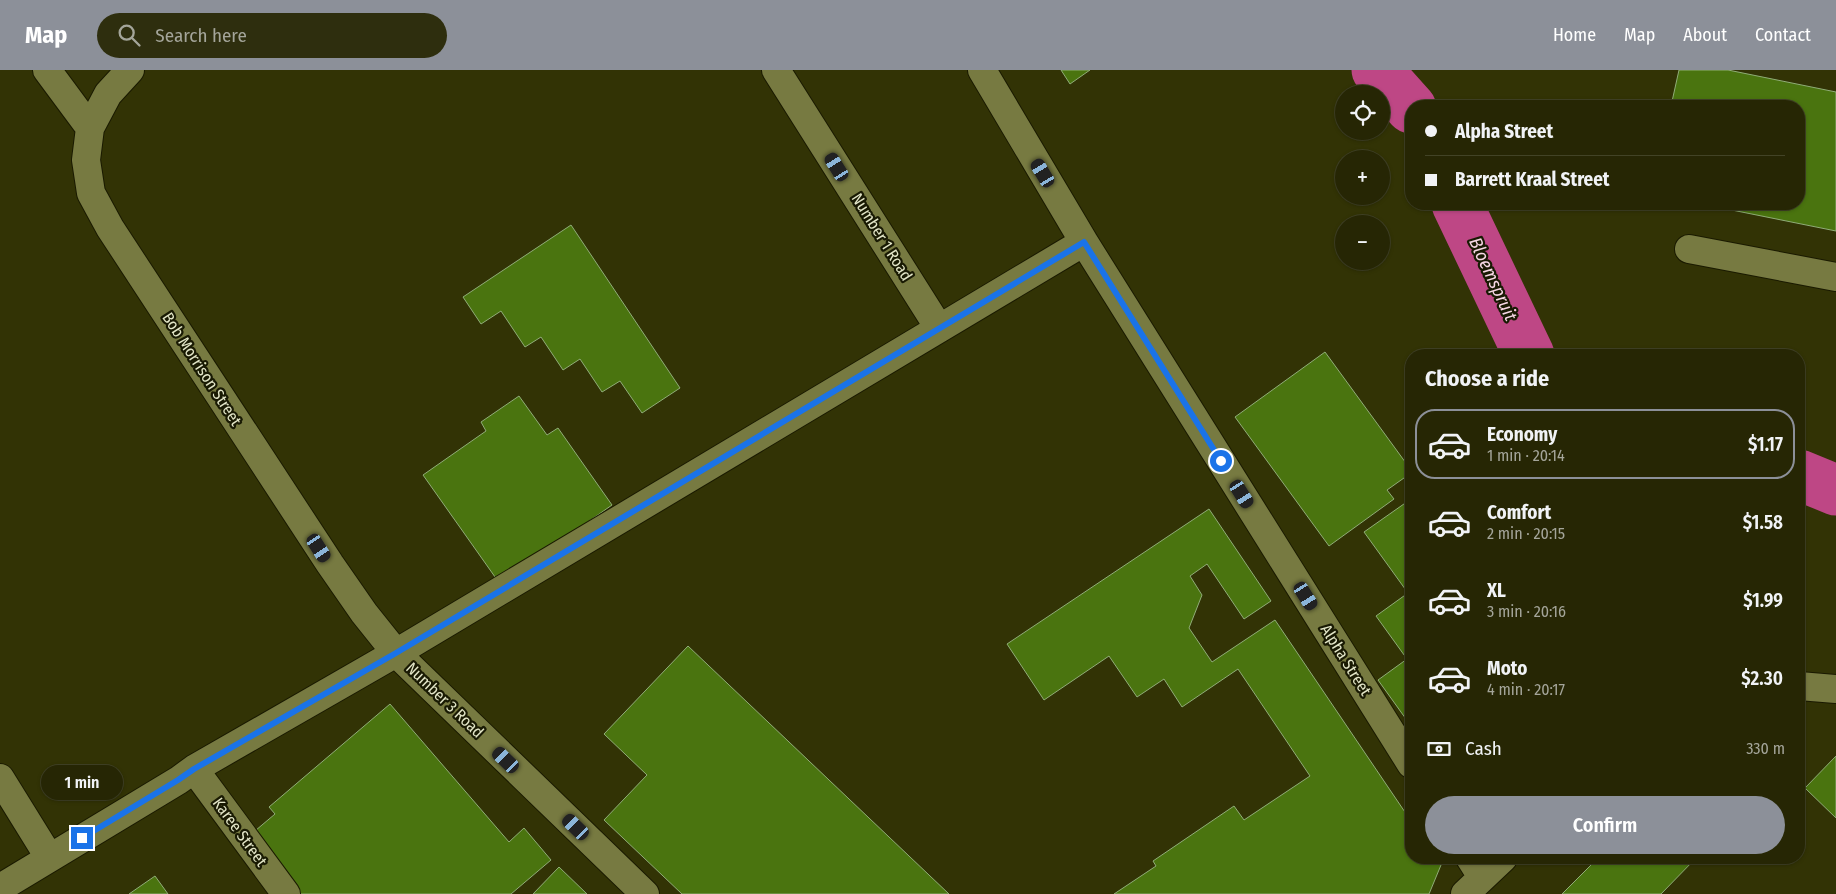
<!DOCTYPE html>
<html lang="en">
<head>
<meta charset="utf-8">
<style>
  :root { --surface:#262604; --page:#2e2e0e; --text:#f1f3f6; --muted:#a4a59a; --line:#424326; --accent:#8c9099 }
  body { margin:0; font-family:"Fira Sans Condensed",sans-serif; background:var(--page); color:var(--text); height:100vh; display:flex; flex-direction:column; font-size:19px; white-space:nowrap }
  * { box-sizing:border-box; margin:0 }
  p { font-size:16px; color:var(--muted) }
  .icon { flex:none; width:28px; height:28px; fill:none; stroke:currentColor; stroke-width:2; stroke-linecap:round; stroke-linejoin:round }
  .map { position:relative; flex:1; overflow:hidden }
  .side { position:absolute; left:1405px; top:279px; width:400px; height:515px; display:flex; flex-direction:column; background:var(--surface); border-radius:20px; box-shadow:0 1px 4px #0004,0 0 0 1px var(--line) }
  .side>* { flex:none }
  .guide { position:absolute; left:1405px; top:30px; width:400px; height:110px; border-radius:20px; box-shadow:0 1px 4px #0004,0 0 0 1px var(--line); display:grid; align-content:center; height:110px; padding:0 20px; background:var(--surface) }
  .fabs { position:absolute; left:1335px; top:15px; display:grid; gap:10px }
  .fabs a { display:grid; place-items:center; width:55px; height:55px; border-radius:50%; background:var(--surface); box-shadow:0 1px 4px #0004,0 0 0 1px var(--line); font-size:25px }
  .end { position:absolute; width:22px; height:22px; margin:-11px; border:6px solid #1a73e8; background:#fff; box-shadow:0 0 0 2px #fff }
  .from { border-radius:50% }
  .bubble { position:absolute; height:35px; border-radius:18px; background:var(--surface); box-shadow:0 1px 4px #0004,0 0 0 1px var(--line); font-size:16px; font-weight:600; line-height:35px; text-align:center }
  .car { position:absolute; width:15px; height:30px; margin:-15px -8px; border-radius:6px; box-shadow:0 0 4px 1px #0007; background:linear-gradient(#222 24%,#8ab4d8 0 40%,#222 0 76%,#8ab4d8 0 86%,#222 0) }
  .guide b { display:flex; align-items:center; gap:18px; height:48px; font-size:19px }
  .guide b+b { border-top:1px solid var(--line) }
  .guide i { width:12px; height:12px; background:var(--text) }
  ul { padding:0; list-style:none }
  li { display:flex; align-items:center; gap:15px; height:70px; margin:0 10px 8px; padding:0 10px; border:2px solid transparent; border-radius:20px }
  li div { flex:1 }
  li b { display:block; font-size:19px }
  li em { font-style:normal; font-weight:600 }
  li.selected { border-color:var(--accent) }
  li>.icon { width:45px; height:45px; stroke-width:1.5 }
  h2 { padding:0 20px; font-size:22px; line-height:60px }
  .pay { display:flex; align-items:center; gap:12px; height:55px; padding:0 20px; font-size:19px }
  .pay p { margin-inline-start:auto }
  .primary-button { display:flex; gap:10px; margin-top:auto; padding:10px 20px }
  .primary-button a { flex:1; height:58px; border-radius:30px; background:var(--accent); color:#fff; font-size:20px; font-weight:600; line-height:58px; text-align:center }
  header { display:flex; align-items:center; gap:30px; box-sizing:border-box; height:70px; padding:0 25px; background:var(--accent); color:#fff }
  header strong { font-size:24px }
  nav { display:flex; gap:28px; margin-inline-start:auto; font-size:18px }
  .search { width:350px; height:45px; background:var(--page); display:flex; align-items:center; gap:12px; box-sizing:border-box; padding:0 18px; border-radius:28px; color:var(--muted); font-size:19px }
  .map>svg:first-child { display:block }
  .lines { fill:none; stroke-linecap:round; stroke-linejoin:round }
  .river { stroke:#be4785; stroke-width:51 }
  .building { fill:#4a740f; stroke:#90ad78 }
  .minor-casing { stroke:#1a1a00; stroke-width:30 }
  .minor { stroke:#777a41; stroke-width:28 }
  .route { stroke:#1a73e8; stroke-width:6 }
  .labels { text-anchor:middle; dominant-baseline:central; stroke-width:4.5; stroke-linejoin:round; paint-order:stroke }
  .street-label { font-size:16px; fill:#e3e6c8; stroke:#191a03 }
  .water-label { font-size:18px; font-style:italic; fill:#f7d8e5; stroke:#191a03 }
</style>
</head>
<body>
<header>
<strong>Map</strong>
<div class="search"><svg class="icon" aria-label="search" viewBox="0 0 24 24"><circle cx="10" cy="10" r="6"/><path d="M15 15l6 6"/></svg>Search here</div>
<nav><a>Home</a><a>Map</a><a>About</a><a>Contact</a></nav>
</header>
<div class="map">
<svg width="1836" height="824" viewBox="0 0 1836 824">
  <rect width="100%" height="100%" fill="#323305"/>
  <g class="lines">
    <!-- river -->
    <path class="river" d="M1377,0l34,38
      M1457,134l72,151
      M1799,405l37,15"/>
  </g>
  <!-- building -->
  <path class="building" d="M1061,0h29l-20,14z
    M1679,0h49l108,22v139l-134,-27h97v-98h-128z
    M571,155l109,163 -38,25 -22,-32 -18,11 -22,-33 -17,11 -22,-33 -16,10 -24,-36 -20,13 -18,-27z
    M1325,282l86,118v3l-24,17 7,9 -65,47 -94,-129z
    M519,326l28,39 11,-7 54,77 -112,79 -77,-109 63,-44 -5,-9z
    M1411,429v227l-33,-46 29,-21 -31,-43 32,-23 -44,-61z
    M1209,439l62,92 -27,18 -37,-55 -17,12 12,19 -13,33 23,34 63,-42 136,201v37h25l5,7 -12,29h-315l42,-28 -3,-5 81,-55 10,14 66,-44 -72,-107 -56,38 -18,-28 -27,18 -28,-41 -65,44 -37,-56z
    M688,576l261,248h-267l-78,-74 43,-45 -43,-41z
    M390,634l119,138 15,-14 27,32 -40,34h-213l-49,-58 26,-22 -6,-7z
    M1836,686v62l-31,-30z
    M1598,788h98l-35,36h-99z
    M559,797l28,27h-54z
    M155,806l13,18h-39z"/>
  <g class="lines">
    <defs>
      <path id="minor" d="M47,0l43,58
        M130,0l-22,24 -18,34 -4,32 5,33 19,35 220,336 34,49 32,40 249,241
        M776,0l163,258
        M982,0l102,172 327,522
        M1689,179l147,28
        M1799,616l37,3
        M194,699l92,125
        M0,708l49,79
        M1470,788l12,19
        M0,818l179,-108 15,-11 202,-116 688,-411
        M1465,824l38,-36"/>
    </defs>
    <!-- minor casing -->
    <use href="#minor" class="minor-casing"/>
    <!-- minor -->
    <use href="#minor" class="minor"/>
  </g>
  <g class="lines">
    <!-- route -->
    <path class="route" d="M82,768l96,-58 16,-11 202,-116 688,-411 137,219"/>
  </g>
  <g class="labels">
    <!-- street labels -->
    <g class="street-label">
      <text transform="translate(882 167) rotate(58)">Number 1 Road</text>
      <text transform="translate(202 299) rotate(57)">Bob Morrison Street</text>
      <text transform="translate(1346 590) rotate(58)">Alpha Street</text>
      <text transform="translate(445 630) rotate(44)">Number 3 Road</text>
      <text transform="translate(240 762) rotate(54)">Karee Street</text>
    </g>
    <!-- water labels -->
    <g class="water-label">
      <text transform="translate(1493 209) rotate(65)">Bloemspruit</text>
    </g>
  </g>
</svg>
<div class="fabs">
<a><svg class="icon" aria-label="locate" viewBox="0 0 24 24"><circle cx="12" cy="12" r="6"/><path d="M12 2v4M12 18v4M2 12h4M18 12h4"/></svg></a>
<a>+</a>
<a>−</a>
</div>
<i class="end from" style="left:1221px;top:391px"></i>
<i class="end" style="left:82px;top:768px"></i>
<div class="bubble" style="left:41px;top:695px;width:82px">1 min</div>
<i class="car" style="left:837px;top:97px;rotate:328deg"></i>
<i class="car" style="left:1043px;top:103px;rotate:329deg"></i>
<i class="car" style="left:1242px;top:424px;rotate:148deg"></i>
<i class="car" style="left:319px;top:478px;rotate:147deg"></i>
<i class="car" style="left:1306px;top:526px;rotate:148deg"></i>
<i class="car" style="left:506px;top:690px;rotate:314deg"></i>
<i class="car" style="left:576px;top:757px;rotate:314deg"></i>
<div class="guide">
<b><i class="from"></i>Alpha Street</b>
<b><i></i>Barrett Kraal Street</b>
</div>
<section class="side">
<h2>Choose a ride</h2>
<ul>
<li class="selected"><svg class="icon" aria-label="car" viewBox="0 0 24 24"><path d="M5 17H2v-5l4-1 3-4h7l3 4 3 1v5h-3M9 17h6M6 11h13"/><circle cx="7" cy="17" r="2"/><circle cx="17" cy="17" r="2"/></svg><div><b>Economy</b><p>1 min · 20:14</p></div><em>$1.17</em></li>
<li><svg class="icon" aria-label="car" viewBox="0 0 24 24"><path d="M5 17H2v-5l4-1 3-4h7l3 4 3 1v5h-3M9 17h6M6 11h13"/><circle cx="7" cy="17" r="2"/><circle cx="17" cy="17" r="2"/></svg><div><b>Comfort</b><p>2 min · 20:15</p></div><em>$1.58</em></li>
<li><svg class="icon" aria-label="car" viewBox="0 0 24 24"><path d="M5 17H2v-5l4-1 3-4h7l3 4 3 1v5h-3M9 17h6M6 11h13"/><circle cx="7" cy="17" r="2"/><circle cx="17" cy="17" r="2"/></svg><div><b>XL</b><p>3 min · 20:16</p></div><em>$1.99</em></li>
<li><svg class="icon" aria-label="car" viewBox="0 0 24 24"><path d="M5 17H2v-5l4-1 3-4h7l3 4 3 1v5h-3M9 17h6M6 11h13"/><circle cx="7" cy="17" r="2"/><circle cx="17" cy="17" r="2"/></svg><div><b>Moto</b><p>4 min · 20:17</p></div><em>$2.30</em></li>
</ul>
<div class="pay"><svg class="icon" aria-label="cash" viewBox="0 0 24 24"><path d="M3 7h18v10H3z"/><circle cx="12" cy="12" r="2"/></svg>Cash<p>330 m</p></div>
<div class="primary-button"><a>Confirm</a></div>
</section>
</div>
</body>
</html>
